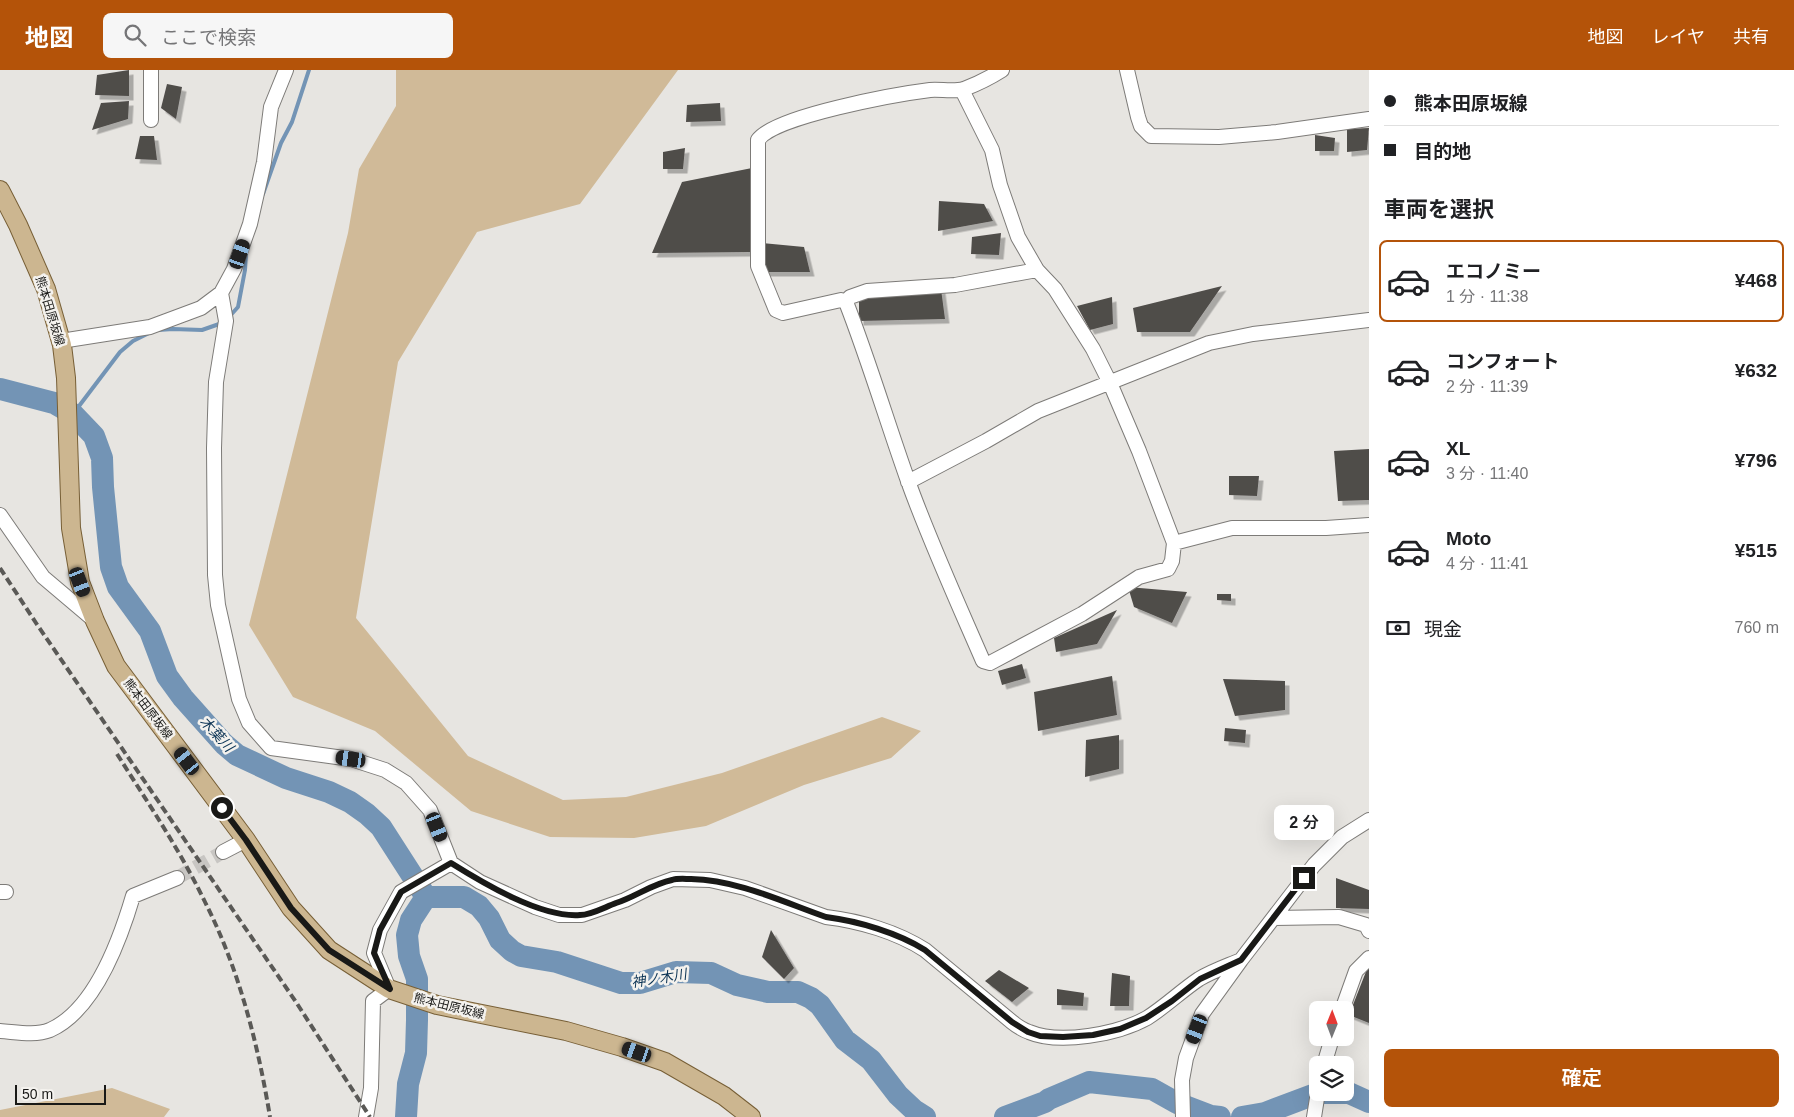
<!DOCTYPE html>
<html lang="ja">
<head>
<meta charset="utf-8">
<style>
  :root { --surface:#fff; --page:#f6f6f6; --text:#202124; --muted:#757577; --line:#e0e0e0; --accent:#b45309 }
  body { margin:0; font-family:Arial,"Noto Sans JP",sans-serif; background:var(--page); color:var(--text); height:100vh; display:flex; flex-direction:column; font-size:19px; white-space:nowrap }
  * { box-sizing:border-box; margin:0 }
  p { font-size:16px; color:var(--muted) }
  .icon { flex:none; width:28px; height:28px; fill:none; stroke:currentColor; stroke-width:2; stroke-linecap:round; stroke-linejoin:round }
  .map { position:relative; flex:1; overflow:hidden }
  .drawer { display:flex; flex-direction:column; background:var(--surface); width:425px }
  .drawer>* { flex:none }
  .guide { display:grid; align-content:center; height:110px; padding:0 15px; background:var(--surface) }
  .needle { width:32px; rotate:1deg }
  .fabs { position:absolute; left:1309px; top:931px; display:grid; gap:10px }
  .fabs a { display:grid; place-items:center; width:45px; height:45px; border-radius:8px; background:var(--surface); box-shadow:0 5px 20px #0002; font-size:25px }
  .scale { position:absolute; left:15px; bottom:12px; width:91px; box-sizing:border-box; padding-left:5px; border:2px solid #191917; border-top:0; font-size:14px; line-height:18px; white-space:nowrap; color:#191917; -webkit-text-stroke:4px #f4f2ee; paint-order:stroke }
  .end { position:absolute; width:22px; height:22px; margin:-11px; border:6px solid #191917; background:#fff; box-shadow:0 0 0 2px #fff }
  .from { border-radius:50% }
  .bubble { position:absolute; height:35px; border-radius:8px; background:var(--surface); box-shadow:0 5px 20px #0002; font-size:16px; font-weight:600; line-height:35px; text-align:center }
  .car { position:absolute; width:15px; height:30px; margin:-15px -8px; border-radius:6px; box-shadow:0 0 4px 1px #0007; background:linear-gradient(#222 24%,#8ab4d8 0 40%,#222 0 76%,#8ab4d8 0 86%,#222 0) }
  .guide b { display:flex; align-items:center; gap:18px; height:48px; font-size:19px }
  .guide b+b { border-top:1px solid var(--line) }
  .guide i { width:12px; height:12px; background:var(--text) }
  ul { padding:0; list-style:none }
  li { display:flex; align-items:center; gap:15px; height:82px; margin:0 10px 8px; padding:0 5px; border:2px solid transparent; border-radius:8px }
  li div { flex:1 }
  li b { display:block; font-size:19px }
  li em { font-style:normal; font-weight:600 }
  li.current { border-color:var(--accent) }
  li>.icon { width:45px; height:45px; stroke-width:1.5 }
  h2 { padding:0 15px; font-size:22px; line-height:60px }
  .pay { display:flex; align-items:center; gap:12px; height:55px; padding:0 15px; font-size:19px }
  .pay p { margin-inline-start:auto }
  .action { display:flex; gap:10px; margin-top:auto; padding:10px 15px }
  .action a { flex:1; height:58px; border-radius:8px; background:var(--accent); color:#fff; font-size:20px; font-weight:600; line-height:58px; text-align:center }
  header { display:flex; align-items:center; gap:30px; box-sizing:border-box; height:70px; padding:0 25px; background:var(--accent); color:#fff }
  header strong { font-size:24px }
  nav { display:flex; gap:28px; margin-inline-start:auto; font-size:18px }
  .search { width:350px; height:45px; background:var(--page); display:flex; align-items:center; gap:12px; box-sizing:border-box; padding:0 18px; border-radius:8px; color:var(--muted); font-size:19px }
  main { display:flex; flex:1; min-height:0 }
  .map>svg:first-child { display:block }
  .green { fill:#d0ba98 }
  .lines { fill:none; stroke-linecap:round; stroke-linejoin:round }
  .stream { stroke:#7394b5; stroke-width:4 }
  .river { stroke:#7394b5; stroke-width:22 }
  .building { fill:#504d4a; filter:url(#shadow) }
  .minor-tunnel { stroke:#c8c6c3; stroke-width:14; stroke-dasharray:14 7; stroke-linecap:butt }
  .minor-casing { stroke:#7d7b78; stroke-width:16 }
  .major-casing { stroke:#775f36; stroke-width:20 }
  .minor { stroke:#fff; stroke-width:14 }
  .major { stroke:#ccb690; stroke-width:18 }
  .rail { stroke:#5a5956; stroke-width:4; stroke-dasharray:8 4; stroke-linecap:butt }
  .route { stroke:#191917; stroke-width:6 }
  .labels { text-anchor:middle; dominant-baseline:central; stroke-width:5; stroke-linejoin:round; paint-order:stroke }
  .street-label { font-size:12px; fill:#191917; stroke:#f4f2ee }
  .water-label { font-size:14px; font-style:italic; fill:#0b3354; stroke:#f4f2ee }
</style>
</head>
<body>
<header>
<strong>地図</strong>
<div class="search"><svg class="icon" aria-label="search" viewBox="0 0 24 24"><circle cx="10" cy="10" r="6"/><path d="M15 15l6 6"/></svg>ここで検索</div>
<nav><a>地図</a><a>レイヤ</a><a>共有</a></nav>
</header>
<main>
<div class="map">
<svg width="1369" height="1047" viewBox="0 0 1369 1047">
  <defs>
    <filter id="shadow"><feDropShadow dx="4.5" dy="4.5" stdDeviation="0" flood-color="#0004"/></filter>
  </defs>
  <rect width="100%" height="100%" fill="#e7e5e1"/>
  <!-- green -->
  <path class="green" d="M396,0h282l-98,134 -103,28 -79,130 -42,256 112,138 95,44 63,-3 96,-24 160,-56 39,14 -30,27 -87,27 -98,41 -72,12 -84,-1 -79,-26 -96,-80 -82,-34 -44,-72 99,-392 11,-64 37,-63z
    M112,1018l58,21 -6,8h-164v-7z"/>
  <g class="lines">
    <!-- stream -->
    <path class="stream" d="M263,124l18,-51 11,-21 17,-52
      M229,247l9,-10 7,-37 1,-16
      M158,260l15,-1 29,1 20,-7
      M73,344l47,-62 13,-11 16,-8"/>
    <!-- river -->
    <path class="river" d="M0,319l54,14 19,11 21,22 8,22 1,29 8,80 7,20 32,44 17,45 16,22 41,46 13,11 49,23 43,14 21,10 17,12 14,13 45,70 -15,23 -4,15 2,21 8,23v41l-1,33 -8,31 -2,33
      M426,827h38l15,9 10,12 11,22 12,11 9,5 36,6 64,21h19l36,-11 35,1 26,12 31,7h30l13,6 9,7 25,35 26,20 27,35 16,15 11,7
      M1005,1047l40,-15 4,-3 40,-17 63,7 25,14 34,13 9,1
      M1242,1047l23,-4 53,-20h31l20,9"/>
  </g>
  <!-- building -->
  <path class="building" d="M129,0v26l-34,-1 2,-20z
    M167,14l15,3 -6,32 -15,-11z
    M129,31l-1,18 -36,11 9,-27z
    M720,33l1,18 -35,1 1,-17z
    M1369,58l-2,22 -20,2v-23z
    M1315,65l20,3 -1,13h-19z
    M140,66h14l3,24 -22,-1z
    M685,78l-2,21h-20v-17z
    M752,98l-1,84 -99,1 30,-71z
    M939,131l45,3 9,17 -55,10z
    M1001,163l-2,22 -28,-1 1,-17z
    M762,173l42,4 6,25h-47z
    M1222,216l-32,46h-53l-4,-24z
    M941,219l4,30 -86,2v-24z
    M1112,227l1,27 -23,6 -13,-24z
    M1369,379v51l-31,1 -4,-50z
    M1229,406h30l-2,20 -28,-1z
    M1128,517l59,5 -15,31 -38,-16z
    M1217,524h14v7l-14,-1z
    M1117,540l-20,34 -41,8 -2,-14z
    M1022,594l4,14 -24,7 -4,-14z
    M1112,606l5,39 -79,16 -4,-39z
    M1223,609l62,2v29l-50,6z
    M1225,658l21,2 -1,13 -21,-2z
    M1119,665v34l-34,8 1,-37z
    M1336,808l33,12v19l-33,-1z
    M771,860l23,38 -10,11 -22,-22z
    M1369,894v59l-20,-8z
    M999,900l30,18 -17,14 -27,-21z
    M1112,903l18,3 -1,30h-19z
    M1057,919l27,4 -1,13 -26,-1z"/>
  <g class="lines">
    <!-- minor-tunnel -->
    <path class="minor-tunnel" d="M177,808l46,-26"/>
    <defs>
      <path id="minor" d="M1127,0l11,47 3,9 10,10 68,1 58,-5 92,-13
        M151,50v-50
        M221,223l5,28 -10,61 -2,66 1,127 3,30 21,94 10,24 22,25 80,11 34,11 21,13 24,27 21,53 29,19 55,25 24,8h23l43,-15 26,-13 22,-8 37,1 35,8 81,29c34,4 71,15 99,33l87,72c5,4 11,8 17,10 31,13 89,2 118,-14 19,-12 34,-27 52,-39 13,-8 28,-13 42,-19
        M846,232c23,59 41,120 62,179 22,61 49,120 75,180l7,2 92,-49 57,-37 29,-8 4,-8 2,-18 -35,-92 -29,-68 -17,-34 -38,-60 -18,-19 -19,-33 -18,-52 -8,-35 -30,-60
        M846,232l-5,-2 -58,13 -7,-3 -18,-44v-126c16,-24 140,-46 172,-50 10,-1 24,2 34,-1 13,-5 27,-12 38,-19
        M846,232l4,-5 17,-6 88,-6 82,-15
        M61,271l89,-14 51,-19 20,-15 13,-24 16,-45 14,-62 7,-55 15,-37
        M908,412l78,-41 52,-30 171,-68 44,-9 116,-14
        M0,445l43,62 52,44
        M1174,473l58,-15h94l43,-3
        M223,782l23,-12
        M0,822h6
        M1274,848l65,-1 27,8 3,6
        M1342,940l14,-39 13,-13
        M0,961c16,1 35,5 50,-1 45,-20 70,-90 83,-134l44,-18
        M1324,995l8,-27
        M366,1047l5,-29 2,-87 16,-12 -15,-36 6,-23 21,-38 50,-29
        M1183,1047l-1,-37 4,-22 16,-44 39,-54 73,-95 28,-28 27,-17
        M1314,1047l4,-25"/>
      <path id="major" d="M0,120l18,35 28,64 16,56 4,33 5,150 9,54 15,39 21,45 130,174 45,68 38,42 60,39 48,16 129,26 56,16 43,15 59,34 27,21"/>
    </defs>
    <!-- minor casing -->
    <use href="#minor" class="minor-casing"/>
    <!-- major casing -->
    <use href="#major" class="major-casing"/>
    <!-- minor -->
    <use href="#minor" class="minor"/>
    <!-- major -->
    <use href="#major" class="major"/>
    <!-- rail -->
    <path class="rail" d="M0,498l36,55 260,379 74,115
      M117,684c31,49 63,96 88,148 34,67 53,142 65,215"/>
  </g>
  <g class="lines">
    <!-- route -->
    <path class="route" d="M222,738l24,32 45,68 38,42 61,39 -16,-36 6,-23 21,-38 50,-29c32,20 90,55 129,52 11,0 25,-8 36,-12 19,-6 36,-19 56,-23 6,-2 13,-1 19,-1 47,1 92,23 135,38 32,4 72,16 99,33l87,72 16,10 12,4 23,1 30,-2 27,-6 26,-11 26,-17 28,-22 41,-19 63,-82"/>
  </g>
  <g class="labels">
    <!-- street labels -->
    <g class="street-label">
      <text transform="translate(50 241) rotate(73)">熊本田原坂線</text>
      <text transform="translate(148 639) rotate(53)">熊本田原坂線</text>
      <text transform="translate(449 936) rotate(14)">熊本田原坂線</text>
    </g>
    <!-- water labels -->
    <g class="water-label">
      <text transform="translate(217 664) rotate(47)">木葉川</text>
      <text transform="translate(659 908) rotate(-9)">神ノ木川</text>
    </g>
  </g>
</svg>
<div class="fabs">
<a><svg class="needle" viewBox="-14 -14 28 28"><path d="M0-13l5 13h-10z" fill="#e53935"/><path d="M0 13l5-13h-10z" fill="#757577"/></svg></a>
<a><svg class="icon" aria-label="layers" viewBox="0 0 24 24"><path d="M12 4l9 5-9 5-9-5zM3 14l9 5 9-5"/></svg></a>
</div>
<div class="scale">50 m</div>
<i class="end from" style="left:222px;top:738px"></i>
<i class="end" style="left:1304px;top:808px"></i>
<div class="bubble" style="left:1274px;top:735px;width:60px">2 分</div>
<i class="car" style="left:240px;top:184px;rotate:19deg"></i>
<i class="car" style="left:80px;top:512px;rotate:159deg"></i>
<i class="car" style="left:351px;top:689px;rotate:278deg"></i>
<i class="car" style="left:187px;top:691px;rotate:323deg"></i>
<i class="car" style="left:437px;top:757px;rotate:158deg"></i>
<i class="car" style="left:1197px;top:959px;rotate:201deg"></i>
<i class="car" style="left:637px;top:982px;rotate:289deg"></i>
</div>
<section class="drawer">
<div class="guide">
<b><i class="from"></i>熊本田原坂線</b>
<b><i></i>目的地</b>
</div>
<h2>車両を選択</h2>
<ul>
<li class="current"><svg class="icon" aria-label="car" viewBox="0 0 24 24"><path d="M5 17H2v-5l4-1 3-4h7l3 4 3 1v5h-3M9 17h6M6 11h13"/><circle cx="7" cy="17" r="2"/><circle cx="17" cy="17" r="2"/></svg><div><b>エコノミー</b><p>1 分 · 11:38</p></div><em>¥468</em></li>
<li><svg class="icon" aria-label="car" viewBox="0 0 24 24"><path d="M5 17H2v-5l4-1 3-4h7l3 4 3 1v5h-3M9 17h6M6 11h13"/><circle cx="7" cy="17" r="2"/><circle cx="17" cy="17" r="2"/></svg><div><b>コンフォート</b><p>2 分 · 11:39</p></div><em>¥632</em></li>
<li><svg class="icon" aria-label="car" viewBox="0 0 24 24"><path d="M5 17H2v-5l4-1 3-4h7l3 4 3 1v5h-3M9 17h6M6 11h13"/><circle cx="7" cy="17" r="2"/><circle cx="17" cy="17" r="2"/></svg><div><b>XL</b><p>3 分 · 11:40</p></div><em>¥796</em></li>
<li><svg class="icon" aria-label="car" viewBox="0 0 24 24"><path d="M5 17H2v-5l4-1 3-4h7l3 4 3 1v5h-3M9 17h6M6 11h13"/><circle cx="7" cy="17" r="2"/><circle cx="17" cy="17" r="2"/></svg><div><b>Moto</b><p>4 分 · 11:41</p></div><em>¥515</em></li>
</ul>
<div class="pay"><svg class="icon" aria-label="cash" viewBox="0 0 24 24"><path d="M3 7h18v10H3z"/><circle cx="12" cy="12" r="2"/></svg>現金<p>760 m</p></div>
<div class="action"><a>確定</a></div>
</section>
</main>
</body>
</html>
